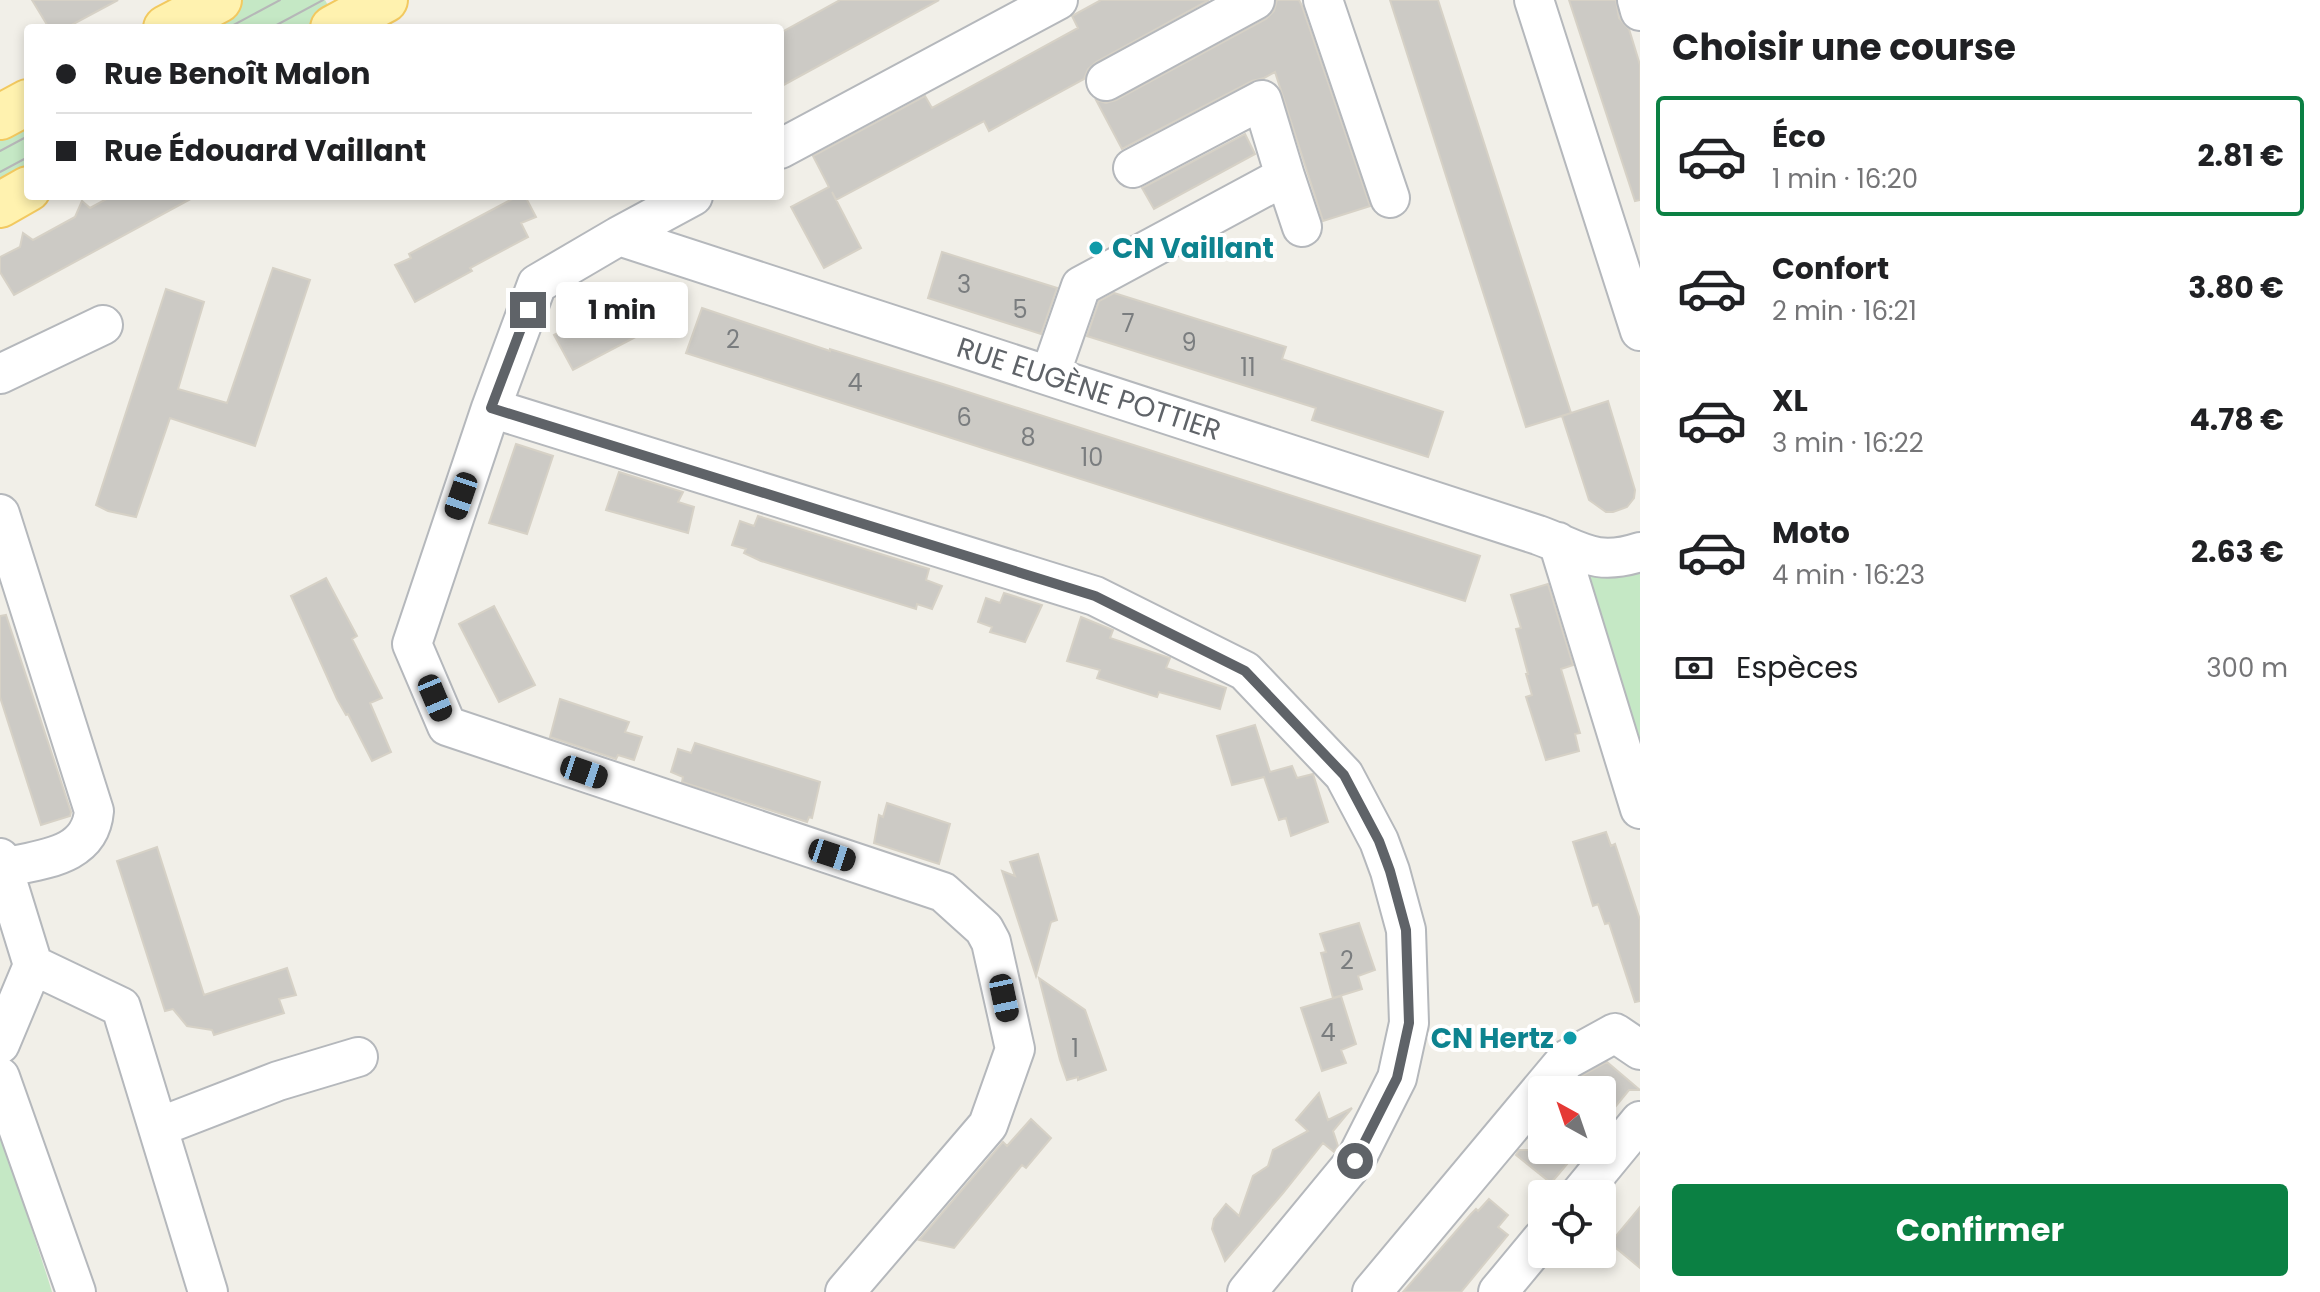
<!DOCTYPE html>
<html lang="fr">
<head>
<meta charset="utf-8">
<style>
  :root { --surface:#fff; --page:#f2f2f2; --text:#202124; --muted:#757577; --line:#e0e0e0; --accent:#0b8043 }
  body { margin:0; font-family:Poppins,sans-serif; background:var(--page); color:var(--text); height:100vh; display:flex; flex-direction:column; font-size:30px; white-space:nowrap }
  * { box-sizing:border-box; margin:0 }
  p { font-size:26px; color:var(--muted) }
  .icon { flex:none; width:44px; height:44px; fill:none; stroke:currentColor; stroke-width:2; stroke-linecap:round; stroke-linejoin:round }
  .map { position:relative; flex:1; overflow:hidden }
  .drawer { display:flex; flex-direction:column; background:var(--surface); width:680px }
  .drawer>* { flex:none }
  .top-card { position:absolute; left:24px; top:24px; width:760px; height:176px; border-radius:8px; box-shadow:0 4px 12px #0003; display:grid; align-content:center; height:176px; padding:0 32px; background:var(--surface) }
  .needle { width:52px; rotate:320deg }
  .buttons { position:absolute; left:1528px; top:1076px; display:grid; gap:16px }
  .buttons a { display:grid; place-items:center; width:88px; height:88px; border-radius:8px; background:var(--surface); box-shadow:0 4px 12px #0003; font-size:40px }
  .end { position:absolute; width:36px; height:36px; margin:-18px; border:10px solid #5f6368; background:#fff; box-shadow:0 0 0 4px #fff }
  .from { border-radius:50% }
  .bubble { position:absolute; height:56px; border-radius:8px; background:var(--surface); box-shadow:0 4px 12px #0003; font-size:26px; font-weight:700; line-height:56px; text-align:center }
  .car { position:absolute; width:24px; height:48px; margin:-24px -12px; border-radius:10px; box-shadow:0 0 6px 2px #0007; background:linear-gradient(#222 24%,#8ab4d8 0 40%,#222 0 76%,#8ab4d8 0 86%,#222 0) }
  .top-card b { display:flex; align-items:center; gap:28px; height:76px; font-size:30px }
  .top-card b+b { border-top:2px solid var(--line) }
  .top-card i { width:20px; height:20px; background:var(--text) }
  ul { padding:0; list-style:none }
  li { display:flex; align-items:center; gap:24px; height:120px; margin:0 16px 12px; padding:0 16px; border:4px solid transparent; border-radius:8px }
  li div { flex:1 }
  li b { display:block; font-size:30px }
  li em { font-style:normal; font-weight:700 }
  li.active { border-color:var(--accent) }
  li>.icon { width:72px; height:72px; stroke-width:1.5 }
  h2 { padding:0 32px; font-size:36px; line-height:96px }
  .pay { display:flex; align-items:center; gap:20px; height:88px; padding:0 32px; font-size:30px }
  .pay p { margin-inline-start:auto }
  .primary-button { display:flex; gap:16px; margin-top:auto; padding:16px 32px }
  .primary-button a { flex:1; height:92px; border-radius:8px; background:var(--accent); color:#fff; font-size:32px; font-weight:700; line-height:92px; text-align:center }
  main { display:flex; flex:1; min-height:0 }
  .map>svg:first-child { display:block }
  .green { fill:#c5e8c5 }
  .building { fill:#cccac5; stroke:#d6d1c6; stroke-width:2 }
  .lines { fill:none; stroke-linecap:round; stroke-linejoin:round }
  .minor-casing { stroke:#b5b8bc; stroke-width:42 }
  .major-casing { stroke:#f2c960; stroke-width:48 }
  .minor { stroke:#fff; stroke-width:38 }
  .major { stroke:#fff2af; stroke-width:44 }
  .tram { stroke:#b6b7b8; stroke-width:2 }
  .route { stroke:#5f6368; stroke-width:10 }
  .culture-dot { fill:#0f9aa8; stroke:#fff; stroke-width:3 }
  .labels { text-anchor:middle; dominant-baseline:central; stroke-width:8; stroke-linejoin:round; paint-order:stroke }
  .number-label { font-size:24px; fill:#7a7d7f }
  .culture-label { font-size:28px; font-weight:bold; fill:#0d838f; stroke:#fff; text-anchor:start }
  .street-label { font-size:28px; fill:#5f6368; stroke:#fff }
</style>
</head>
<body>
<main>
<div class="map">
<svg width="1640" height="1292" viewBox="0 0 1640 1292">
  <rect width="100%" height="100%" fill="#f1efe8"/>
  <!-- green -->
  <path class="green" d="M242,0h83l9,16 -24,12h-120z
    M28,115v64l-28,15v-64z
    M1558,542l82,10v257z
    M0,1132l48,147 4,13h-52z"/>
  <!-- building -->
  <path class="building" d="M32,0h86l-52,28h-17z
    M840,0h99l-159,87v-54z
    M1101,0h108l-113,62 -8,7 -4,10 -95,52 -5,-10 -148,79 -4,-8 29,56 -37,20 -33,-61 38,-20 -16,-31 112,-60 7,12 146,-80 -6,-12z
    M1277,0h22l3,6 68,200 -47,15 -48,-149 -11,6 -12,3 -130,68 -26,-49 10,3 10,-3 150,-81 8,-8z
    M1390,0h48l133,413 -45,14z
    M1569,0h47l3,18 10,11 11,36v135l-5,1z
    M1245,134l10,20 -101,55 -12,-21z
    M112,196h84l-182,99 -14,-23v-15l20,-10 3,-14 10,7 42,-23 7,-16 8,7z
    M518,196h7l11,21 -15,6 7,14 -58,31 2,3 -57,31 -20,-37 16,-7 -2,-4z
    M942,252l115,36 -16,46 -113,-36z
    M273,268l37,12 -55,166 -85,-28 -34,99 -28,-6 -12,-6 70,-216 38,13 -26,87 49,14z
    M1114,293l172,54 -4,12 161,53 -15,45 -116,-37 4,-12 -229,-72 12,-35z
    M626,296l19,36 -72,38 -19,-35z
    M702,308l128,43v-2l113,35 537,172 -15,45 -476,-151 -303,-97z
    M1608,401l27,89 -1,8 -7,9 -14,5h-7l-17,-12 -27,-84z
    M516,444l37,12 -26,78 -38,-11z
    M619,472l64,20 -5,10 16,5 -6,26 -82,-23z
    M758,516l171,53 -3,11 16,6 -10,23 -15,-5 -1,5 -155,-48 -17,-8 2,-4 -14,-4 8,-24 14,5z
    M326,578l31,58 -5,3 30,59 -12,5 21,49 -19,9 -24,-47 -2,1 -9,-16 -46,-103z
    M1548,584l25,81 -12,4 19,64 -5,1 4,17 -33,9 -20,-63 6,-2 -6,-21h2l-12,-45 5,-1 -10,-33z
    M1004,593l38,12 -17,37 -35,-10 2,-5 -14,-5 8,-24 14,5z
    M494,606l41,79 -36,17 -40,-78z
    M6,615l65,197 -1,4 -29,9 -41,-128v-81z
    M1081,617l32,13 -3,8 60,20 -4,10 60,20 -6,21 -61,-17 -2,5 -60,-19 3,-8 -33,-9z
    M560,699l69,23 -4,10 17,5 -8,23 -16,-5 -2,4 -66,-22z
    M1255,725l15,47 22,-6 5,12 16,-4 15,48 -37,14 -5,-18 -7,2 -15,-43 -32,8 -15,-49z
    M695,743l125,39 -8,36 -3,-1 -2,5 -125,-40 1,-5 -12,-5 7,-23 13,4z
    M887,803l63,21 -11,40 -65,-21 5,-28 4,2z
    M1606,832l5,14 4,-2 25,76v81l-5,1 -26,-79 -4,1 -7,-20 -5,2 -20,-64z
    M157,847l47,148 83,-27 9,27 -17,4 5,14 -70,22 -2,-5 -25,-4 -14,-17 -8,2 -48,-150z
    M1038,854l19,66 -6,2 -15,54 -34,-105 13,5 -5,-14z
    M1359,923l16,47 -17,6 4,13 -29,9 -12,-45 5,-1 -6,-18z
    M1039,978l46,32 21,60 -28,10v-3l-11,3 -7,-20z
    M1341,996l15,48 -15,6 5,13 -24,8 -21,-63z
    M1607,1062l33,28h-11l-27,33v-33h-32l10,-13z
    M1319,1093l9,27 24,-12 -19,23 5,15 -4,6 -11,-9 -40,50 -58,68 -13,-32 2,-10 12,-15 13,12 14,-40 15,-10 5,-16 35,-19 -12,-11z
    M1031,1119l20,19 -25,30 -4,-3 -68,83 -35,-8 84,-98 4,4z
    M1519,1150h60l-28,33 -35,-28z
    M1489,1199l19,16 -10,12 10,8 -47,57h-58l68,-78 5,-5 2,2z
    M1640,1207v61l-30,-25z"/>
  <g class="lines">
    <defs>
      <path id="minor" d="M1323,0l67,198
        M1534,0l106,331
        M1637,0l3,11
        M1106,81l149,-81
        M780,149l278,-149
        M1285,176l17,51
        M693,196l-74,40 -82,48 -46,124 -79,236 35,82 496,166 41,37 7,13 24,107 -27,76 -143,167
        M619,236l919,299c42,15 56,32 102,17
        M0,374l103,-49
        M1050,375l31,-89 204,-110 -23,-76 -129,68
        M491,408l604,188 150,75 99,104 35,66 11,30 16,59 3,93 -12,55 -42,83 -108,131
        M0,514l94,297c-4,47 -54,48 -91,57
        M1558,542l82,267
        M0,858l33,107 -33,79
        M33,965l88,42 87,285
        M0,1077l76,215
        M159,1127l119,-46 80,-24
        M1580,1194l60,-73
        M1372,1292l194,-232 49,-27 25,17
        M1498,1292l44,-53"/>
      <path id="major" d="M166,28l53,-28
        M333,28l52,-28
        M0,117l28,-15
        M0,205l28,-16"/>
    </defs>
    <!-- minor casing -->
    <use href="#minor" class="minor-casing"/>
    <!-- major casing -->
    <use href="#major" class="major-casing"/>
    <!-- minor -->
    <use href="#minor" class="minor"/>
    <!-- major -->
    <use href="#major" class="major"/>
    <!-- tram -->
    <path class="tram" d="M228,28l52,-28
      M271,28l52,-28
      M0,151l28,-15
      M0,172l28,-15"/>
  </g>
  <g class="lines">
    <!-- route -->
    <path class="route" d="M528,310l-37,98 604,188 150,75 99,104 35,66 11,30 16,59 3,93 -12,55 -42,83"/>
  </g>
  <!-- markers -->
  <g class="culture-dot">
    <circle cx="1096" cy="248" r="8"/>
    <circle cx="1570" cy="1038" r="8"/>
  </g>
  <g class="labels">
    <!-- number labels -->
    <g class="number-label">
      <text x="964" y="284">3</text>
      <text x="1020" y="309">5</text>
      <text x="1128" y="323">7</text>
      <text x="733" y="339">2</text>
      <text x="1189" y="342">9</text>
      <text x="1248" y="367">11</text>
      <text x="855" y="382">4</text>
      <text x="964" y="417">6</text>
      <text x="1028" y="437">8</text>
      <text x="1092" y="457">10</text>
      <text x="1347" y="960">2</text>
      <text x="1328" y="1032">4</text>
      <text x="1075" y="1048">1</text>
    </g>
    <!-- culture labels -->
    <g class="culture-label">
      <text x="1112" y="248">CN Vaillant</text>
      <text x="1554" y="1038" text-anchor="end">CN Hertz</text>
    </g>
    <!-- street labels -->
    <g class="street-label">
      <text transform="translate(1089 389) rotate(18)">RUE EUGÈNE POTTIER</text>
    </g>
  </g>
</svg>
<div class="buttons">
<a><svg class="needle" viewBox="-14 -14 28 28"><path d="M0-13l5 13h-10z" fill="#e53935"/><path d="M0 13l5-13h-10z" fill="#757577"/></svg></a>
<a><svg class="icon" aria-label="locate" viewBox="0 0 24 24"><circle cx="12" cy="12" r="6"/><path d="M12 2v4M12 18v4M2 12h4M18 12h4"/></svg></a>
</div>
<i class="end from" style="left:1355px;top:1161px"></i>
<i class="end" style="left:528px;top:310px"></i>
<div class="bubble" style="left:556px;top:282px;width:132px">1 min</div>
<i class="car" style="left:461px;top:496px;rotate:199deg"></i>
<i class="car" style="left:435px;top:698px;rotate:157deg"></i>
<i class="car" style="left:584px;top:772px;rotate:109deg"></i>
<i class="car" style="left:832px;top:855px;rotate:108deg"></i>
<i class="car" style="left:1004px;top:998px;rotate:168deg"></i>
<div class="top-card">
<b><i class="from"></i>Rue Benoît Malon</b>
<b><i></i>Rue Édouard Vaillant</b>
</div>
</div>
<section class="drawer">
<h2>Choisir une course</h2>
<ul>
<li class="active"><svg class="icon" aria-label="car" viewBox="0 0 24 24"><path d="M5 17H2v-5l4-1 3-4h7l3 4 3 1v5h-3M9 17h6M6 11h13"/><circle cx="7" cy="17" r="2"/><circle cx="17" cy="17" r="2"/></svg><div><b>Éco</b><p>1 min · 16:20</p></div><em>2.81 €</em></li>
<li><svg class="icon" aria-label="car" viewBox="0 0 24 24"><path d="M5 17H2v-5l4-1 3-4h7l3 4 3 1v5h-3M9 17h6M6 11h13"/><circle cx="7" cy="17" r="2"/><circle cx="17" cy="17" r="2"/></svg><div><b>Confort</b><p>2 min · 16:21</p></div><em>3.80 €</em></li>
<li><svg class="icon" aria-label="car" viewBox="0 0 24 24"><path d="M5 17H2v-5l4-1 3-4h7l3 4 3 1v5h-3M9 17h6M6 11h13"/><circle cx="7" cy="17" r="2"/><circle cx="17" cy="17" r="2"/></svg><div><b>XL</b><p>3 min · 16:22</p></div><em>4.78 €</em></li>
<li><svg class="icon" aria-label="car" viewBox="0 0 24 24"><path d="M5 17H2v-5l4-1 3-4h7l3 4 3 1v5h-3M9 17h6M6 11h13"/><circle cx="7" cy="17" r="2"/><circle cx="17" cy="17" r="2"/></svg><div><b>Moto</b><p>4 min · 16:23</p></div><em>2.63 €</em></li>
</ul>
<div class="pay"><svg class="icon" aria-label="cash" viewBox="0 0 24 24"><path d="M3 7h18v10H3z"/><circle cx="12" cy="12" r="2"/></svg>Espèces<p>300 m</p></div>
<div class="primary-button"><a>Confirmer</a></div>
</section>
</main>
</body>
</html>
